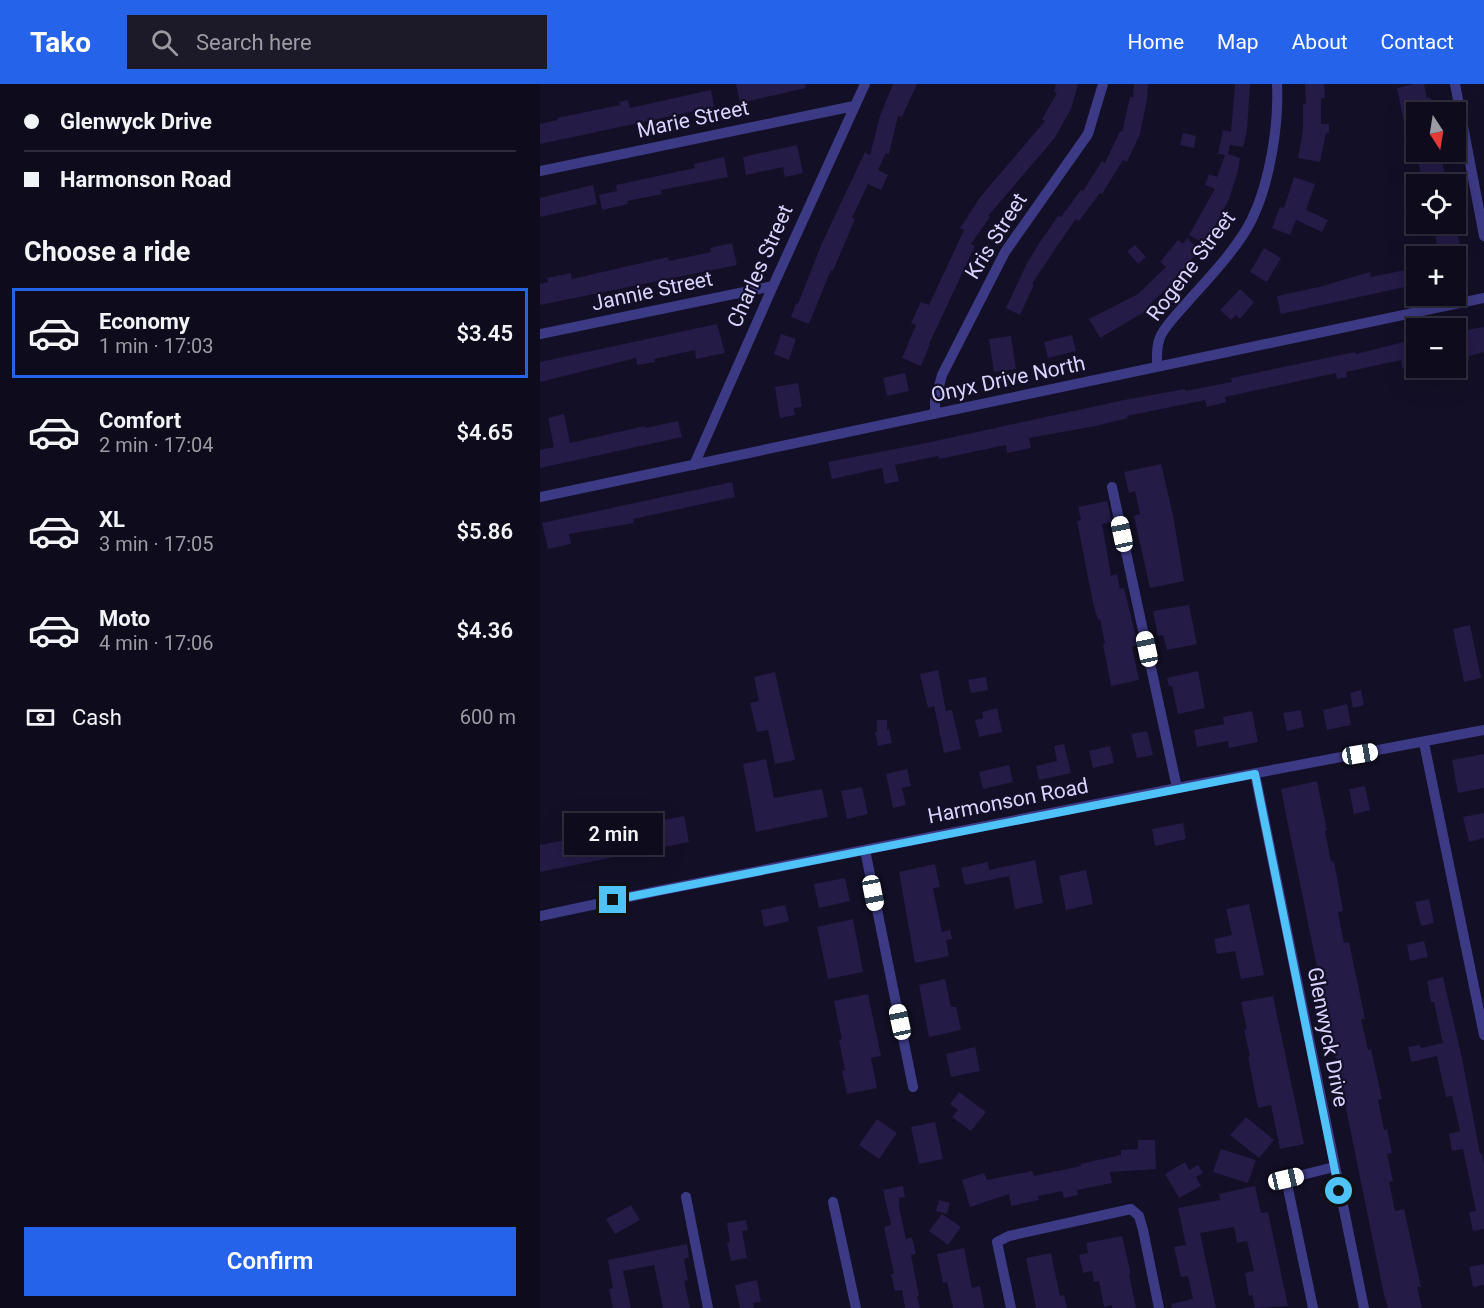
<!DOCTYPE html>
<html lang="en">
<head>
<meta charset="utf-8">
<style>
  :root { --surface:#0e0b1c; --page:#1c1929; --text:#f1f3f6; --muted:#9b9ba3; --line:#2e2b3b; --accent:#2563eb }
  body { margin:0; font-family:Roboto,sans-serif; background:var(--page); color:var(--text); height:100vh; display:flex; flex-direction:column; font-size:22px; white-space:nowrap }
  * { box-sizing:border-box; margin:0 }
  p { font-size:20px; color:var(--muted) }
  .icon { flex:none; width:33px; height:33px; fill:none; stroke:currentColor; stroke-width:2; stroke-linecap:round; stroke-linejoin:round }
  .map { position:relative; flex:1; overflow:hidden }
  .drawer { display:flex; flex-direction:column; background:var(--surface); width:540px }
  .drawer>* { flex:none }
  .hud { display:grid; align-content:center; height:132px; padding:0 24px; background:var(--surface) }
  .needle { width:39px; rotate:168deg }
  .fabs { position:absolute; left:866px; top:18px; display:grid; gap:12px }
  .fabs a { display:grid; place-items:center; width:60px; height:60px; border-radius:0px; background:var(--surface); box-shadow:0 6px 24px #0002,0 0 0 2px var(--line); font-size:30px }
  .end { position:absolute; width:27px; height:27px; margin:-14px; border:8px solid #4fc3f7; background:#111; box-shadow:0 0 0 3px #111 }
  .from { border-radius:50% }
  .bubble { position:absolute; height:42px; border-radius:0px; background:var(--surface); box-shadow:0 6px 24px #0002,0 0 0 2px var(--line); font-size:20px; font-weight:600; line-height:42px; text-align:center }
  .car { position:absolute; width:18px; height:36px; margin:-18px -9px; border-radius:8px; box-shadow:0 0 4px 2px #0007; background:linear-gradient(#fff 24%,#345 0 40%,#fff 0 76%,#345 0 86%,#fff 0) }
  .hud b { display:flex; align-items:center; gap:21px; height:57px; font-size:22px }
  .hud b+b { border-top:2px solid var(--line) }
  .hud i { width:15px; height:15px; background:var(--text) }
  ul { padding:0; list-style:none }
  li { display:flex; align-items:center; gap:18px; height:90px; margin:0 12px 9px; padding:0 12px; border:3px solid transparent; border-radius:0px }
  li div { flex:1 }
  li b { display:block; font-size:22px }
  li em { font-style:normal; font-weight:600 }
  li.current { border-color:var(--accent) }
  li>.icon { width:54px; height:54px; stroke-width:1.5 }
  h2 { padding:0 24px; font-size:27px; line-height:72px }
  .pay { display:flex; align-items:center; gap:15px; height:66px; padding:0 24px; font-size:22px }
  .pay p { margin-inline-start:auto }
  .primary-button { display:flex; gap:12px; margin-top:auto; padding:12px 24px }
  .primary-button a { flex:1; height:69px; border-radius:0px; background:var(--accent); color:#fff; font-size:24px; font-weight:600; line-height:69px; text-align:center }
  header { display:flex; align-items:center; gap:36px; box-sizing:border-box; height:84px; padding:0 30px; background:var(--accent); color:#fff }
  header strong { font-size:28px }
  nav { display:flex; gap:33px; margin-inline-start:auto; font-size:21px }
  .search { width:420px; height:54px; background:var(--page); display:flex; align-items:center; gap:15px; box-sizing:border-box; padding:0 21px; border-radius:0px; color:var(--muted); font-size:22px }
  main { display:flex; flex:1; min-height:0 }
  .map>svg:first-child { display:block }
  .building { fill:#241b47 }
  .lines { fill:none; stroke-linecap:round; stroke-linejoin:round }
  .minor { stroke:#3d3a85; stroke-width:10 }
  .route { stroke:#4fc3f7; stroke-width:8 }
  .labels { text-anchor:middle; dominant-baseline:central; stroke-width:4.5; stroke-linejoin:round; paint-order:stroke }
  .street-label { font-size:21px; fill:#d9d4ff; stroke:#130f26 }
</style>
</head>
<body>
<header>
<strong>Tako</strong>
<div class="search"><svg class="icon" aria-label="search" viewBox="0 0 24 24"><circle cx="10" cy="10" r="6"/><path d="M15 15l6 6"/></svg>Search here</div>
<nav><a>Home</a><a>Map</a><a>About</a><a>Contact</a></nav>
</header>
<main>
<section class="drawer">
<div class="hud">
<b><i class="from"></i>Glenwyck Drive</b>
<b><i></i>Harmonson Road</b>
</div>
<h2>Choose a ride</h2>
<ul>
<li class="current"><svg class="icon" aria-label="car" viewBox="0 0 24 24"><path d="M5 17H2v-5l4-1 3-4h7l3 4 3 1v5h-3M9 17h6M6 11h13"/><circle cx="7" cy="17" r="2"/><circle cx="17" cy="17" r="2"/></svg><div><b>Economy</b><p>1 min · 17:03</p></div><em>$3.45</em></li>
<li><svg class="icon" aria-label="car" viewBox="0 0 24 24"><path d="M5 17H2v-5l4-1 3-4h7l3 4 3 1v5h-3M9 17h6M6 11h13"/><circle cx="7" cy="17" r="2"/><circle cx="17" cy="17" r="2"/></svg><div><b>Comfort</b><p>2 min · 17:04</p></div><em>$4.65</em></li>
<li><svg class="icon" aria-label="car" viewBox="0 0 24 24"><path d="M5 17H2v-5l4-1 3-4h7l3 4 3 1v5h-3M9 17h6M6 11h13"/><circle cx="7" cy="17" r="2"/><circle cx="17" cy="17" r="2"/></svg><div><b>XL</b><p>3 min · 17:05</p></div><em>$5.86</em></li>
<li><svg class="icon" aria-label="car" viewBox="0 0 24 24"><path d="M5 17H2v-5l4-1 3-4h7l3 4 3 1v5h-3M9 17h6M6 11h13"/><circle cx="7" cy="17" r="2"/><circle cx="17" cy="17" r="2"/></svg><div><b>Moto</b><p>4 min · 17:06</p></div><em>$4.36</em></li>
</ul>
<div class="pay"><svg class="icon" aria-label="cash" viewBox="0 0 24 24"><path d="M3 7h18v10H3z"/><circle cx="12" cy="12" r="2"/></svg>Cash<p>600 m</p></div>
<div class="primary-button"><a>Confirm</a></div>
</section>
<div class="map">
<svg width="944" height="1224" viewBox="0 0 944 1224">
  <rect width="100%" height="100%" fill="#130f26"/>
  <!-- building -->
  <path class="building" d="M196,0h69l1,4 -66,15z
    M353,0h24l-15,33 -4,-1 -9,38 -3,-1 -8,17 10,5 -7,15 -13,-6 -16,34 3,1 -22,52 -2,-1 -22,54 -18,-7 5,-14 2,1 24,-61 43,-91 5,3 10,-39z
    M516,0h22l-7,25 -17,30 -66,77 2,1 -19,27 4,2 -46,98h1l-9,22 -19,-8 14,-33 -5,-2 10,-21 8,3 35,-75 -4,-2 21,-32 64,-75 -3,-2 15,-26 -3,-1z
    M594,0h14l-1,16 -7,34 -13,28 -4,-2 -21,34 -2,-1 -21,28 -3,-2 -19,27 -25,38 2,1 -14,30 -14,-7 20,-43 14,-23 18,-26 3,1 20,-27 2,1 19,-30 3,2 15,-32 2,1 8,-35h3z
    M695,0h15l-3,46 -4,17 -13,-2 -2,9 12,4 -2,13 -9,28 -15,29 -11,15 -14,-8 26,-46 -10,-4 4,-11 8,3 8,-22 -7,-1 5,-24 8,2z
    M765,0h19l1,14h-4v26h8v9h-3l-6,29 -22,-4 5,-28v-26h3z
    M874,0h10l3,14 3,-1 4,15h-18v49l-4,1 -15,-74z
    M171,6l3,17 -174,37v-20l18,-4 -1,-2 63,-13 -1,-3 9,-2 2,8z
    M643,49l13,3 -2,12 -14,-3z
    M257,61l6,28 -18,4 -2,-10 -37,8 -3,-18z
    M876,68h24l7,32h-24z
    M184,73l4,20 -67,13 1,4 -35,7 1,3 -26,6 -3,-15 18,-4 -1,-6 79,-17 -1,-4z
    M754,93l21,7 -9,26 22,10 -6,12 -26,-12 -6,15 -18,-7 8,-21 4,1z
    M53,101l4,19 -57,13v-19z
    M888,140h27l12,51 -12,3v-22h-15l-5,-21 -5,1z
    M647,154l12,11 -20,28 -30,28 2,3 -51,30 -11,-19 49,-25 28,-27 -6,-5 18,-22 5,4z
    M192,159l5,22 -197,40v-21l8,-2 -1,-4 24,-5 1,6 96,-22 1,4 42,-9 -1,-4z
    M595,161l11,12 -8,7 -11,-13z
    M724,164l17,10 -14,24 -17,-10z
    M870,185l4,16 -133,29 -4,-18 42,-9 51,-15 1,5z
    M700,205l14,13 -14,17 -4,-4 -5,5 -11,-10z
    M177,240l8,29 -29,6 -1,-9 -41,9 1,3 -18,3 -1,-7 -96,24v-20z
    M944,243v25l-15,4v4l-14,3v-31z
    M241,250l15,5 -7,21 -15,-6z
    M532,251l4,16 -28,7 -4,-16z
    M471,252l5,33 -22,3 -5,-33z
    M876,255v26l-14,3 -1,-8 -55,12 1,5 -10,2 -1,-6 -111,24 1,5 -19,5 -2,-7 -78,16 1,2 -32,8 -67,12 2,10 -24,5 -1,-8 -67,14 -1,-3 -43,9 4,16 -14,3 -3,-16 -50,11 -4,-17 98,-19 198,-43 61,-11v2l47,-9 -1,-4 124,-26 1,2z
    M365,289l4,18 -22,5 -4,-18z
    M258,299l4,24 -8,1 1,7 -15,3 -5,-31z
    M24,330l6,29 75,-17v2l33,-7 4,16 -142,31v-18l14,-3 -6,-29z
    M621,380l12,51 11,66 -34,7 -16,-72 6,-2 -5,-23 -6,2 -5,-21z
    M192,398l3,15 -102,22 1,4 -65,11 2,10 -23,5 -6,-26z
    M567,417l5,21 -10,2 9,52 6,-2 3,15 4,-1 14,57 -6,2 7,33 -28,6 -8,-42h2l-5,-25 -2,1 -5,-17 -16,-82 4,-1 -3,-13z
    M649,521l8,39 -30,6 -4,-15 -5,1 -5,-25z
    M930,541l11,53 -17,4 -11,-53z
    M398,586l8,41 6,-1 9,39 -17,4 -10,-47 -6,2 -8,-34z
    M658,587l7,37 -27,6 -6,-28h-3l-2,-8z
    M235,588l20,88 -20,4 -7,-34 -11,2 -7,-29 9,-2 -5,-24z
    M446,593l2,13 -17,3 -3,-13z
    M821,606l3,15 -11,3 -3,-15z
    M807,620l4,21 -24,5 -4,-20z
    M457,624l5,24 -23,5 -4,-17 8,-2 -1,-6z
    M761,626l3,17 -17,4 -4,-18z
    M712,627l6,31 -29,6 -1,-7 -31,6 -3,-17 30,-6 -1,-7z
    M337,636h10v10l2,-1 3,14 -14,3 -3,-14h2z
    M607,647l6,24 -16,3 -6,-24z
    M524,660l7,29 -32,7 -3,-14 21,-5 -3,-15z
    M570,662l4,17 -21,5 -4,-17z
    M944,670v34l-26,5 -6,-33z
    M226,675l8,39 48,-9 6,28 -72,15 -13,-68z
    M469,681l4,17 -30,7 -4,-17z
    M367,685l4,17 -9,2 4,17 -13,3 -7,-34z
    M777,697l10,50h-2l6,31 3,-1 9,50 -5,1 6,31 5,-1 16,77h-4l7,31 3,-1 11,50 -4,1 6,30 3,-1 5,24 -5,1 6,27 -4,1 6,29 9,-2 17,78h-4l5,21h-34l-4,-13 -98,-480 -5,-26z
    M825,702l5,24 -16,4 -5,-25z
    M322,703l6,27 -21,5 -6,-28z
    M944,729v25l-15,4 -6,-25z
    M144,732l5,26 -149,30v-27z
    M643,739l3,16 -31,7 -3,-17z
    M495,776l8,43 -28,6 -6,-33 -44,9 -4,-17 27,-6 1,8z
    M395,780l5,23 -7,1 9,44 8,-2 2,9 -6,1 3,16 -34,7 -16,-91z
    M546,786l7,34 -27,6 -7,-34z
    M305,794l5,23 -31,7 -5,-24z
    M889,815l5,24 -13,3 -6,-24z
    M709,820l15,71 -23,4 -6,-28 -18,3 -3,-15 18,-4 -6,-26z
    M245,821l4,16 -25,6 -3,-17z
    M313,835l10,53 -35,7 -11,-52z
    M884,857l4,16 -18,4 -3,-16z
    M903,893l19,81 18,96h2l2,11v64l-11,2 -4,-19 7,-1 -13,-62 -11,2 -3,-17 11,-3 -8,-35 -6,1 -9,-41 -26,6 -3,-15 12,-2 1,3 22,-5 -9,-41h-3l-4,-21z
    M405,895l6,28h5l5,23 -32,7 -10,-52z
    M328,910l13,62 -10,2 6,30 -30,6 -5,-23 3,-1 -6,-30 3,-1 -8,-38z
    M733,912l31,148 -24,5 -9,-44 -13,3 -10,-51 2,-1 -6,-26 3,-1 -6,-27z
    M435,963l5,24 -29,6 -5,-23z
    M419,1008l27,20 -15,19 -19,-14 6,-7 -8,-6z
    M706,1033l28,23 -15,18 -29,-23z
    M337,1035l20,14 -18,26 -20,-14z
    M395,1038l8,37 -24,5 -8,-37z
    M598,1056h17l1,29 -46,3 2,11 -35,7 1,5 -14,3 -2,-7 -24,5 1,4 -28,6 -2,-12 -39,13 -8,-27 22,-7 3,7 45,-9 2,5 47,-10 -1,-2 41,-9v-5l17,-1z
    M681,1065l35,11 -8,23 -35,-11z
    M645,1078l4,8 9,-5 5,8 -7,4 5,9 -22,12 -14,-24z
    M363,1102l2,11 -6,1v9l7,32 6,-2 4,17 -5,1 8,41h-2l3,12h-15l-3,-18 -7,1 -4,-17h3l-10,-47 7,-2 -8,-35z
    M715,1102l6,27 7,-1 20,94 -33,2 -3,-13 -3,1 -4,-23 9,-2 -7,-30 -10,2 -3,-16 -34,6 16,75h-44l-1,-4 22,-5 -5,-23 -7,1 -7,-30 12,-2 -8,-37 42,-8 -1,-6z
    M399,1116l11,3 -3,11 -11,-3z
    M91,1121l9,15 -25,14 -9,-15z
    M402,1130l19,13 -13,18 -19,-14z
    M206,1136l2,10 -6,1 5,27 -16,3 -4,-18 3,-1 -3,-19z
    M582,1152l9,38h-2l7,34h-24v-3l-8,2 -5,-26 -5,1 -2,-11 -9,2 -4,-18 9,-2 -2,-10z
    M147,1160l2,13 -5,2 4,21 -4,1 6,27h-27l-9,-43 -31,6 8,37h-18l-4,-19 4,-1 -5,-28z
    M424,1164l8,40 8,-2 4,22h-31l-6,-26 -4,1 -6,-29z
    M511,1169l9,43 4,-1 3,13h-31l-10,-50z
    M944,1180v21l-11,2 -4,-20z
    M217,1196l4,22 -8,1 1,5h-14l-5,-23z"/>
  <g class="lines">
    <!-- minor -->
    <path class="minor" d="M915,0l29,152
      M0,87l314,-65
      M0,250l233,-48
      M617,283c0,-11 -1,-22 4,-32 7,-13 19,-24 29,-36 20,-22 49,-53 62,-80 18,-37 27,-95 25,-135
      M395,330v-13l7,-26 63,-123 83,-118 15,-50
      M154,381l79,-179 92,-202
      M572,403l65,301
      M0,413l944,-199
      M884,659l60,292
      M715,690l109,534
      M325,766l48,237
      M0,832l117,-25 520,-103 307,-58
      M146,1113l22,111
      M293,1118l23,106
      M471,1224l-14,-66 12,-6 122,-27 8,7 4,14 16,78
      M773,1224l-27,-129 48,-12"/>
  </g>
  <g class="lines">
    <!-- route -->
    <path class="route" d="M73,816l642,-126 84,417"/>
  </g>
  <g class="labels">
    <!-- street labels -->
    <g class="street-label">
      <text transform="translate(153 35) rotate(-12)">Marie Street</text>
      <text transform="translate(456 152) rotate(-58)">Kris Street</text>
      <text transform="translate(220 182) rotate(-66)">Charles Street</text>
      <text transform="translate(651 182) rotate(-53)">Rogene Street</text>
      <text transform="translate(112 207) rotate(-12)">Jannie Street</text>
      <text transform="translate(468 295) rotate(-12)">Onyx Drive North</text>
      <text transform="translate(468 717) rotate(-11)">Harmonson Road</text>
      <text transform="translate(788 953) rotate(79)">Glenwyck Drive</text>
    </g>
  </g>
</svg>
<div class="fabs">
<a><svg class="needle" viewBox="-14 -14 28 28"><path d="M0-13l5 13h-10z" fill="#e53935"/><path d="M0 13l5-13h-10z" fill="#9b9ba3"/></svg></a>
<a><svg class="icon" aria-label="locate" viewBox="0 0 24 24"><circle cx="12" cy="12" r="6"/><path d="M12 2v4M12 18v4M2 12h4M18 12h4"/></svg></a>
<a>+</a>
<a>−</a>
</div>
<i class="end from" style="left:799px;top:1107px"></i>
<i class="end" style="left:73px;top:816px"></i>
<div class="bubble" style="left:24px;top:729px;width:99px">2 min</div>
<i class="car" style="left:582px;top:450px;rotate:348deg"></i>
<i class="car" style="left:607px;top:565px;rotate:348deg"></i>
<i class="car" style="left:820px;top:670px;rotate:80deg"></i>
<i class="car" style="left:333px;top:809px;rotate:169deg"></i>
<i class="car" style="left:360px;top:938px;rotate:348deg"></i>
<i class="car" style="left:746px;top:1095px;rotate:77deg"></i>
</div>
</main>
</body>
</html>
